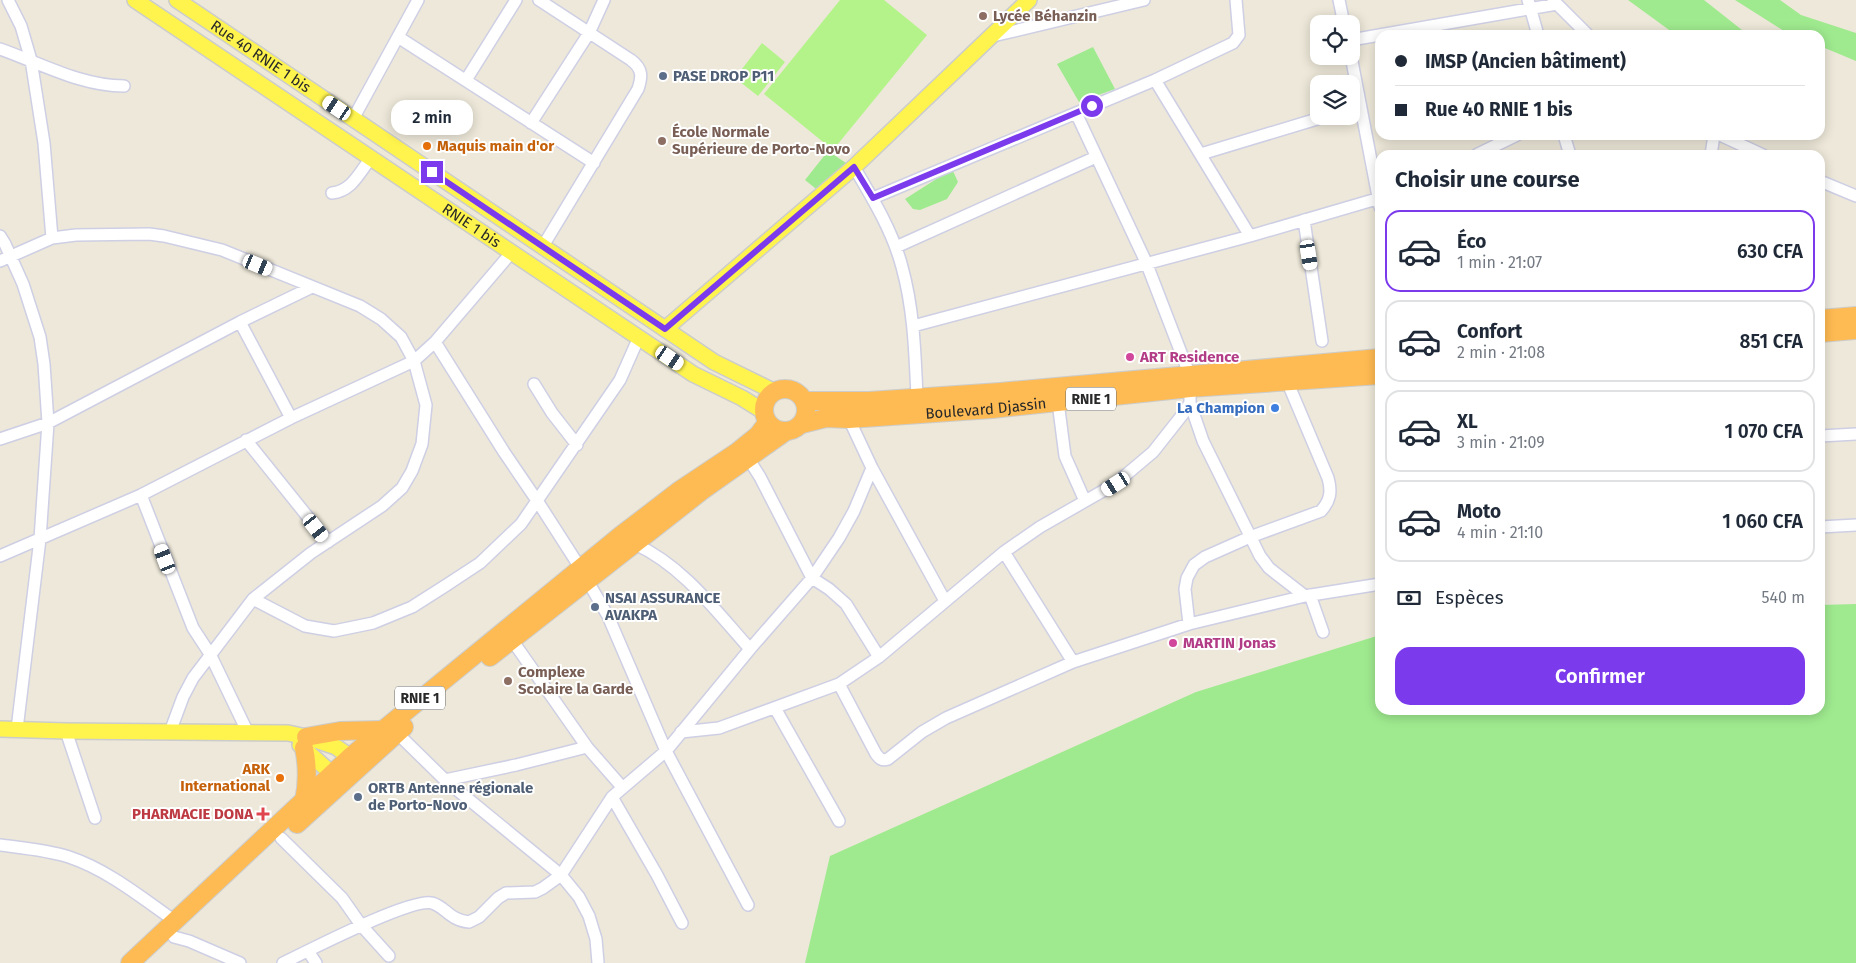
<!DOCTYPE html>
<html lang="fr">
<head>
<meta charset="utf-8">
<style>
  :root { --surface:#fff; --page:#f6f6f7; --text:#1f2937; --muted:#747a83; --line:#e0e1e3; --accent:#7c3aed }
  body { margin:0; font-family:"Fira Sans",sans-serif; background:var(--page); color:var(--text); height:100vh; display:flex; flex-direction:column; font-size:19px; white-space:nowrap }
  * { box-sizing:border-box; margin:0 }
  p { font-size:16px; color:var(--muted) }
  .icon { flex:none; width:28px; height:28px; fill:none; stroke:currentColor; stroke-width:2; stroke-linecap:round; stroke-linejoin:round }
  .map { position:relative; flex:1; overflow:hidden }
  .sheet { position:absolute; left:1375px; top:150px; width:450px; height:565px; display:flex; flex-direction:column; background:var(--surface); border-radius:15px; box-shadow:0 2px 12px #0003 }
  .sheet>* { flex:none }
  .banner { position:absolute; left:1375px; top:30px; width:450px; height:110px; border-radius:15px; box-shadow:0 2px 12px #0003; display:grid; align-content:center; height:110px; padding:0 20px; background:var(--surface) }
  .tools { position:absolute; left:1310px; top:15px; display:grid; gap:10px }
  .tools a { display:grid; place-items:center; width:50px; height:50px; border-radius:10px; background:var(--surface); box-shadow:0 2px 12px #0003; font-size:25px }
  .end { position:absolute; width:22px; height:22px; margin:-11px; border:6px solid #7c3aed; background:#fff; box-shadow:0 0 0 2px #fff }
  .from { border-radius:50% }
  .bubble { position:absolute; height:35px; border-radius:15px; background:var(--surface); box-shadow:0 2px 12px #0003; font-size:16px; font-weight:600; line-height:35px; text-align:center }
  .car { position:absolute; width:15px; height:30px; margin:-15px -8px; border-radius:6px; box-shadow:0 0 4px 1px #0007; background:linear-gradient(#fff 24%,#345 0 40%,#fff 0 76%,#345 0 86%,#fff 0) }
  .banner b { display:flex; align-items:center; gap:18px; height:48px; font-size:19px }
  .banner b+b { border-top:1px solid var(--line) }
  .banner i { width:12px; height:12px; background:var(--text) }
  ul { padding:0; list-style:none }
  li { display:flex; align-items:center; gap:15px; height:82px; margin:0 10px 8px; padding:0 10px; border:2px solid var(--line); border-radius:15px }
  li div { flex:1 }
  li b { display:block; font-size:19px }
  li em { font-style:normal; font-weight:600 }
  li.selected { border-color:var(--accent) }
  li>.icon { width:45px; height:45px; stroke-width:1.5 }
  h2 { padding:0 20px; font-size:22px; line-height:60px }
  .pay { display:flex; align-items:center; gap:12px; height:55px; padding:0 20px; font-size:19px }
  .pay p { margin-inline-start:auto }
  .action { display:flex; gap:10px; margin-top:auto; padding:10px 20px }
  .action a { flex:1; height:58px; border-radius:15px; background:var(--accent); color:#fff; font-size:20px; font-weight:600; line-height:58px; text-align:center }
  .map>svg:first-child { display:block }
  .green { fill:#9fea8f }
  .pitch { fill:#b4f38a }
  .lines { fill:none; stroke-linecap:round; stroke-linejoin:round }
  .minor-casing { stroke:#cecfe4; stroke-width:14 }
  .major-casing { stroke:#ccc; stroke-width:18 }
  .highway-casing { stroke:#ccc; stroke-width:20 }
  .minor { stroke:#fff; stroke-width:11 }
  .major { stroke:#fff44d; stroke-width:15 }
  .highway { stroke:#ffbb53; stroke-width:18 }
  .route { stroke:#7c3aed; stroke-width:6 }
  .education-dot { fill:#8d6e63; stroke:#fff; stroke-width:2 }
  .service-dot { fill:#5c6f8a; stroke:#fff; stroke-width:2 }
  .food-dot { fill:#e8710a; stroke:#fff; stroke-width:2 }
  .hotel-dot { fill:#d1479c; stroke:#fff; stroke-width:2 }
  .shop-dot { fill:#3f7fe0; stroke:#fff; stroke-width:2 }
  .health-dot { fill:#e0444e; stroke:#fff; stroke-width:2 }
  .labels { text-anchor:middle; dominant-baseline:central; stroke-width:4; stroke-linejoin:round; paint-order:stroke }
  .shield { fill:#fff; stroke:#696969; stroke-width:1 }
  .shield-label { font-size:14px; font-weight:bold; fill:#292929 }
  .education-label { font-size:15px; font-weight:bold; fill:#785e54; stroke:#fff; text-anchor:start }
  .street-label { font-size:15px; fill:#292929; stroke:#fff }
  .service-label { font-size:15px; font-weight:bold; fill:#4e5e75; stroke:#fff; text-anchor:start }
  .food-label { font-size:15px; font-weight:bold; fill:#c56008; stroke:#fff; text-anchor:start }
  .hotel-label { font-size:15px; font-weight:bold; fill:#b23c85; stroke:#fff; text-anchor:start }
  .shop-label { font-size:15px; font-weight:bold; fill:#366cbe; stroke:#fff; text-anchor:end }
  .health-label { font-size:15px; font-weight:bold; fill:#be3a42; stroke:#fff; text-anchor:end }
</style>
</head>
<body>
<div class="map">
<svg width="1856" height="963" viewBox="0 0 1856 963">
  <rect width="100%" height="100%" fill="#ede8d9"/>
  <!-- green -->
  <path class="green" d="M1628,0h76l38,30 -4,5h-62z
    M1735,0h45l21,15 55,18v28l-36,-15v-11h-26l-10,-4z
    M1093,47l22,42 -36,13 -22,-38z
    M828,151l21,14 -29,27 -15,-12z
    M952,169l6,13 -11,17 -27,11 -7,-1 -8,-10z
    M1856,604v359h-1051l25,-107 366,-164 184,-57v75h440v-105z"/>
  <!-- pitch -->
  <path class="pitch" d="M840,0h44l43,35 -94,115 -69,-56z
    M762,43l23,19 -27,34 -23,-18z"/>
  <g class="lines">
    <defs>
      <path id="minor" d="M8,0l13,26 10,34 13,83 8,95
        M539,0l92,60c12,9 11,17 7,29l-95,157
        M1339,0l5,24
        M1528,0l10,35
        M1553,0l35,35
        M993,36l151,-36
        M398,37l196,126
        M1351,40l206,-36
        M0,49c40,14 81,37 124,37
        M1351,56l29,151
        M466,80l50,-80
        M1155,80l95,156
        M353,119l65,-119
        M531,123l58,-90 15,-33
        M1564,135l6,20
        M1720,135l43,20
        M1201,154l126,-38
        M1476,155l41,-20
        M1711,155l3,-20
        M854,167c19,32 39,65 48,100 12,43 13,87 15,130
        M1820,181l36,15
        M332,193c20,-2 27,-20 39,-35
        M873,198l282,-118 78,-37 6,-8 -3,-35
        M1304,220l18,121
        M0,236l5,8 18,40 17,53 4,27 4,59 -8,116 -23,190
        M896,247l200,-90
        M0,261l52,-23 24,-3 73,-1 15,2 58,14 138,56 21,13 20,18 13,24 12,44 -4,39 -10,27 -10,17 -20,18 -71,47 -58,46 -60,79 -10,19 -13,35
        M240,322l51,96
        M913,326l337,-90 130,-38
        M435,342l69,110 34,50 43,67
        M534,384l18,29 25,32
        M1058,402l7,54 20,45
        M1190,403l13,38 57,115 9,12 36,28
        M849,419l23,49 73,133
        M1820,436l36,-2
        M0,439l48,-16 192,-101 72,-35
        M246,440l82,102
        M748,458l12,19 52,101 17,11 17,15 33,53
        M141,495l52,133 17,26 38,79
        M1820,527l36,-2
        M635,544c48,22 80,66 115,105
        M1004,552l69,110
        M0,556l141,-61 150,-77 123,-57 21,-19 76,-89
        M587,580l21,36 58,135 82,154
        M1310,595l13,37
        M253,599l52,27 29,5 39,-8 39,-16 33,-21 35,-23 41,-39 99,-144 19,-43
        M1189,624l-4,-35 2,-11 7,-13 11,-8 45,-20 71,-26c9,-10 11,-19 7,-33l-41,-97
        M512,640l75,107 35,40
        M839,684l37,70c4,5 6,7 12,5l34,-27 24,-14 127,-56 116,-38 116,-28 75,-12
        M775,708l64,113
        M66,731l29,87
        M681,732l38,-4 120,-44 40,-27 125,-105 36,-25 75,-43 38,-32 30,-38 7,-11v-27l-44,-114 -70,-149
        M397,733l48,47 116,95 18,22 10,19 7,23 2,24
        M445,780l71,-15 71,-18
        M612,797l45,78 25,48
        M281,838l61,60 19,27 28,31
        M0,845c23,3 47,5 69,12 39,13 73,41 106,64
        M174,937l15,4 51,22
        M308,951l8,12
        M283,963c25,-12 127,-65 149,-60 14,4 17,17 37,19l10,-5 19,-19 8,-5 29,-1 8,-4 18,-13 51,-78 54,-46 84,-102 62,-71 27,-40 15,-27 18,-43"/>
      <g id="major">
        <path id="s1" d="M135,0l558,374 49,24 21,13"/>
        <path id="s2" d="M177,0l537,362 59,29"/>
        <path d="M665,329l189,-162 175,-167"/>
        <path d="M0,729l66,2 222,2 18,4 30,10 23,16"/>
        <path d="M300,745l40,36"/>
      </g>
      <g id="highway">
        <path d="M1820,319l36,-3"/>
        <path d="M1820,333l36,-3"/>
        <circle cx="785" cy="410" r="21"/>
        <path d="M805,401h64l131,-9 380,-34"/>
        <path id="s3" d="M802,424l24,-6 23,1 143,-10 198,-21 190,-13"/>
        <path d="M490,657l213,-167 82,-58"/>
        <path d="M306,737l34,-6 43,-1"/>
        <path d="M304,748c4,19 4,34 0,53"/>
        <path d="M297,824l107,-97"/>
        <path d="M130,963l220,-206 270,-221 60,-46 57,-38 21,-17 9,-12"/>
      </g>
    </defs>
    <!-- minor casing -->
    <use href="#minor" class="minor-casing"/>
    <!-- major casing -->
    <use href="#major" class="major-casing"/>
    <!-- highway casing -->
    <use href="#highway" class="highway-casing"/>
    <!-- minor -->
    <use href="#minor" class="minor"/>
    <!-- major -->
    <use href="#major" class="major"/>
    <!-- highway -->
    <use href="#highway" class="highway"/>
  </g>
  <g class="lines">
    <!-- route -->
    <path class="route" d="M432,172l233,157 189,-162 19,31 219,-92"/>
  </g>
  <!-- markers -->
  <g class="education-dot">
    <circle cx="983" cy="16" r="5"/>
    <circle cx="662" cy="141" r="5"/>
    <circle cx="508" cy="681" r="5"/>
  </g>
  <g class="service-dot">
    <circle cx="663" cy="76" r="5"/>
    <circle cx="595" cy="607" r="5"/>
    <circle cx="358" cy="797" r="5"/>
  </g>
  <g class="food-dot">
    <circle cx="427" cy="146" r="5"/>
    <circle cx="280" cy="778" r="5"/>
  </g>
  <g class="hotel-dot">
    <circle cx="1130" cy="357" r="5"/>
    <circle cx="1173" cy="643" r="5"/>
  </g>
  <circle class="shop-dot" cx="1275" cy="408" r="5"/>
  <path class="health-dot" d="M260.5 806.5h5v5h5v5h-5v5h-5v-5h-5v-5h5z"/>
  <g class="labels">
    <!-- shield labels -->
    <g class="shield">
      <rect x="1066" y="387.5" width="50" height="23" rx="4"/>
      <rect x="395" y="686.5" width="50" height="23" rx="4"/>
    </g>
    <g class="shield-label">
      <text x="1091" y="399">RNIE 1</text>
      <text x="420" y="698">RNIE 1</text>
    </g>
    <!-- education labels -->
    <g class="education-label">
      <text x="993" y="16">Lycée Béhanzin</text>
      <text x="672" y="132">École Normale<tspan x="672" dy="17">Supérieure de Porto-Novo</tspan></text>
      <text x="518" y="672">Complexe<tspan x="518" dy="17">Scolaire la Garde</tspan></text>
    </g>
    <!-- street labels -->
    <g class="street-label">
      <text stroke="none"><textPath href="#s2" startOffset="101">Rue 40 RNIE 1 bis</textPath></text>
      <text stroke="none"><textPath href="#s1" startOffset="405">RNIE 1 bis</textPath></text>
      <text stroke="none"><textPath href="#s3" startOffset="185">Boulevard Djassin</textPath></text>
    </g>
    <!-- service labels -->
    <g class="service-label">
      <text x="673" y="76">PASE DROP P11</text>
      <text x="605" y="598">NSAI ASSURANCE<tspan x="605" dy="17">AVAKPA</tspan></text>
      <text x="368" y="788">ORTB Antenne régionale<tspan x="368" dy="17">de Porto-Novo</tspan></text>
    </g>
    <!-- food labels -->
    <g class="food-label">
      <text x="437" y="146">Maquis main d'or</text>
      <text x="270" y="769" text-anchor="end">ARK<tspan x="270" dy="17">International</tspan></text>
    </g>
    <!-- hotel labels -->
    <g class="hotel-label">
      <text x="1140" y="357">ART Residence</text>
      <text x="1183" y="643">MARTIN Jonas</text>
    </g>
    <!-- shop labels -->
    <g class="shop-label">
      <text x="1265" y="408">La Champion</text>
    </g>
    <!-- health labels -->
    <g class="health-label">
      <text x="253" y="814">PHARMACIE DONA</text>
    </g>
  </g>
</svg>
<div class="tools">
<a><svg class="icon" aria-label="locate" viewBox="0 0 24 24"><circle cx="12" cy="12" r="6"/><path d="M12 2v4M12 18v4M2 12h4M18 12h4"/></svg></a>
<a><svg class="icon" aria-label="layers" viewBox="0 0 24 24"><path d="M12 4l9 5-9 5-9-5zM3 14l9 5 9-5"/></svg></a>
</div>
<i class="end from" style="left:1092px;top:106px"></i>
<i class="end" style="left:432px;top:172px"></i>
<div class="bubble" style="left:391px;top:100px;width:82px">2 min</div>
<i class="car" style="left:337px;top:108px;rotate:304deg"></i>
<i class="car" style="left:1309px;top:255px;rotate:171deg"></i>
<i class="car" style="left:258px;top:265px;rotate:112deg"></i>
<i class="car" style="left:670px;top:358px;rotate:124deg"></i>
<i class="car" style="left:1116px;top:484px;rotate:238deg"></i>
<i class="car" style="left:316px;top:528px;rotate:142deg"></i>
<i class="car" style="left:165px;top:559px;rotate:339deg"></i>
<div class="banner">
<b><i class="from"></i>IMSP (Ancien bâtiment)</b>
<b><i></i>Rue 40 RNIE 1 bis</b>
</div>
<section class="sheet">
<h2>Choisir une course</h2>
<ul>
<li class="selected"><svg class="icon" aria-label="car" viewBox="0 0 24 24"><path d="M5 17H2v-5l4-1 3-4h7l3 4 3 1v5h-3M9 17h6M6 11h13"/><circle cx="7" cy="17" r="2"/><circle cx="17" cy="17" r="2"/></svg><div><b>Éco</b><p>1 min · 21:07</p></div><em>630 CFA</em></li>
<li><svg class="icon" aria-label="car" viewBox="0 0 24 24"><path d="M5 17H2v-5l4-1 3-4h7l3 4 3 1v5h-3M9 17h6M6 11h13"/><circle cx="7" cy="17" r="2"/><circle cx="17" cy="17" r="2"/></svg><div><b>Confort</b><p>2 min · 21:08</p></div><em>851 CFA</em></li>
<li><svg class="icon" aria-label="car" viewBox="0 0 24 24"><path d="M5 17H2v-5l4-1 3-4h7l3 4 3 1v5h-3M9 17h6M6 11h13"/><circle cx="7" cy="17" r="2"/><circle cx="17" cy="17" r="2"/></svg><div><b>XL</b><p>3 min · 21:09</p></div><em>1 070 CFA</em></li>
<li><svg class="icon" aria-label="car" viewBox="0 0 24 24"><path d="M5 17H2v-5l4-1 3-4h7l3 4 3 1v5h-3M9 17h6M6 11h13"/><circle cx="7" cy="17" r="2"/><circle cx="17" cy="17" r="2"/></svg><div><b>Moto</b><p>4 min · 21:10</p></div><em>1 060 CFA</em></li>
</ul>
<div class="pay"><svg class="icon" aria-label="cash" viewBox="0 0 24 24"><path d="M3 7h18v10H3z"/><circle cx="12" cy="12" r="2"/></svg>Espèces<p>540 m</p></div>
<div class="action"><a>Confirmer</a></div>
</section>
</div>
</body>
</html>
